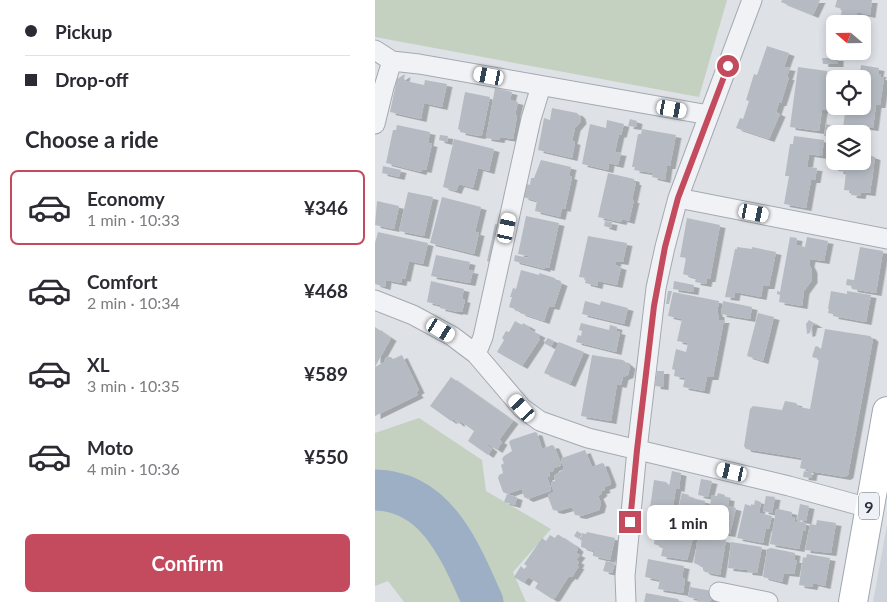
<!DOCTYPE html>
<html lang="en">
<head>
<meta charset="utf-8">
<style>
  :root { --surface:#fff; --page:#f2f2f3; --text:#2b2b33; --muted:#7c7c81; --line:#e1e1e2; --accent:#c44b5e }
  body { margin:0; font-family:Lato,sans-serif; background:var(--page); color:var(--text); height:100vh; display:flex; flex-direction:column; font-size:19px; white-space:nowrap }
  * { box-sizing:border-box; margin:0 }
  p { font-size:16px; color:var(--muted) }
  .icon { flex:none; width:28px; height:28px; fill:none; stroke:currentColor; stroke-width:2; stroke-linecap:round; stroke-linejoin:round }
  .map { position:relative; flex:1; overflow:hidden }
  .details { display:flex; flex-direction:column; background:var(--surface); width:375px }
  .details>* { flex:none }
  .guide { display:grid; align-content:center; height:110px; padding:0 25px; background:var(--surface) }
  .needle { width:32px; rotate:290deg }
  .buttons { position:absolute; left:451px; top:15px; display:grid; gap:10px }
  .buttons a { display:grid; place-items:center; width:45px; height:45px; border-radius:8px; background:var(--surface); box-shadow:0 2px 8px #0003; font-size:25px }
  .end { position:absolute; width:22px; height:22px; margin:-11px; border:6px solid #c44b5e; background:#fff; box-shadow:0 0 0 2px #fff }
  .from { border-radius:50% }
  .bubble { position:absolute; height:35px; border-radius:8px; background:var(--surface); box-shadow:0 2px 8px #0003; font-size:16px; font-weight:700; line-height:35px; text-align:center }
  .car { position:absolute; width:15px; height:30px; margin:-15px -8px; border-radius:6px; box-shadow:0 0 4px 1px #0007; background:linear-gradient(#fff 24%,#345 0 40%,#fff 0 76%,#345 0 86%,#fff 0) }
  .guide b { display:flex; align-items:center; gap:18px; height:48px; font-size:19px }
  .guide b+b { border-top:1px solid var(--line) }
  .guide i { width:12px; height:12px; background:var(--text) }
  ul { padding:0; list-style:none }
  li { display:flex; align-items:center; gap:15px; height:75px; margin:0 10px 8px; padding:0 15px; border:2px solid transparent; border-radius:8px }
  li div { flex:1 }
  li b { display:block; font-size:19px }
  li em { font-style:normal; font-weight:700 }
  li.active { border-color:var(--accent) }
  li>.icon { width:45px; height:45px; stroke-width:1.5 }
  h2 { padding:0 25px; font-size:22px; line-height:60px }
  .cta { display:flex; gap:10px; margin-top:auto; padding:10px 25px }
  .cta a { flex:1; height:58px; border-radius:8px; background:var(--accent); color:#fff; font-size:20px; font-weight:700; line-height:58px; text-align:center }
  main { display:flex; flex:1; min-height:0 }
  .map>svg:first-child { display:block }
  .built { fill:#cdd1d9 }
  .green { fill:#c4d0c0 }
  .lines { fill:none; stroke-linecap:round; stroke-linejoin:round }
  .river { stroke:#9cafc5; stroke-width:41 }
  .building { fill:#b6bbc3; filter:url(#shadow) }
  .street-casing { stroke:#a4a9b1; stroke-width:21 }
  .primary-casing { stroke:#9fa6b2; stroke-width:30 }
  .street { stroke:#f1f2f5; stroke-width:19 }
  .primary { stroke:#fff; stroke-width:28 }
  .route { stroke:#c44b5e; stroke-width:6 }
  .labels { text-anchor:middle; dominant-baseline:central; stroke-width:4.5; stroke-linejoin:round; paint-order:stroke }
  .shield { fill:#eef1f5; stroke:#646a74; stroke-width:1 }
  .shield-label { font-size:16px; font-weight:bold; fill:#29303d }
</style>
</head>
<body>
<main>
<section class="details">
<div class="guide">
<b><i class="from"></i>Pickup</b>
<b><i></i>Drop-off</b>
</div>
<h2>Choose a ride</h2>
<ul>
<li class="active"><svg class="icon" aria-label="car" viewBox="0 0 24 24"><path d="M5 17H2v-5l4-1 3-4h7l3 4 3 1v5h-3M9 17h6M6 11h13"/><circle cx="7" cy="17" r="2"/><circle cx="17" cy="17" r="2"/></svg><div><b>Economy</b><p>1 min · 10:33</p></div><em>¥346</em></li>
<li><svg class="icon" aria-label="car" viewBox="0 0 24 24"><path d="M5 17H2v-5l4-1 3-4h7l3 4 3 1v5h-3M9 17h6M6 11h13"/><circle cx="7" cy="17" r="2"/><circle cx="17" cy="17" r="2"/></svg><div><b>Comfort</b><p>2 min · 10:34</p></div><em>¥468</em></li>
<li><svg class="icon" aria-label="car" viewBox="0 0 24 24"><path d="M5 17H2v-5l4-1 3-4h7l3 4 3 1v5h-3M9 17h6M6 11h13"/><circle cx="7" cy="17" r="2"/><circle cx="17" cy="17" r="2"/></svg><div><b>XL</b><p>3 min · 10:35</p></div><em>¥589</em></li>
<li><svg class="icon" aria-label="car" viewBox="0 0 24 24"><path d="M5 17H2v-5l4-1 3-4h7l3 4 3 1v5h-3M9 17h6M6 11h13"/><circle cx="7" cy="17" r="2"/><circle cx="17" cy="17" r="2"/></svg><div><b>Moto</b><p>4 min · 10:36</p></div><em>¥550</em></li>
</ul>
<div class="cta"><a>Confirm</a></div>
</section>
<div class="map">
<svg width="512" height="602" viewBox="0 0 512 602">
  <defs>
    <filter id="shadow"><feDropShadow dx="5.5" dy="3" stdDeviation="0" flood-color="#0004"/></filter>
  </defs>
  <rect width="100%" height="100%" fill="#dee2e7"/>
  <!-- built -->
  <path class="built" d="M512,525v77h-14z"/>
  <!-- green -->
  <path class="green" d="M0,0h352l-28,97 -324,-60z
    M44,418l63,42 4,31 65,38 -38,43 13,30h-122l-16,-21 -13,5v-153z"/>
  <g class="lines">
    <!-- river -->
    <path class="river" d="M0,490c63,1 86,64 108,112"/>
  </g>
  <!-- building -->
  <path class="building" d="M407,0h38l-7,15 -32,-13z
    M462,0h35l-2,15 -13,-3 -3,11 -14,-3 2,-11 -7,-2z
    M392,46l22,7 -5,14 6,1 -3,9h2l-8,26h-2l-3,9 4,2 -11,25 -33,-11 4,-10 3,1 6,-18 -3,-1 8,-26 3,1z
    M447,58h16v6h-15z
    M486,65l18,3 -1,6h3l-1,3 4,1 -4,27h-4l-3,23 -16,-2 -2,8h-13l4,-28h17v-27h-13l1,-9 9,2z
    M423,67l29,4 -2,13h5l-3,26h-5l-3,21 -29,-4z
    M30,74l-1,5 2,2 18,4 1,-5 22,4 -5,23 -18,-4 -3,16 -31,-7 7,-33z
    M120,88l17,4 -2,8 8,2 -3,13 2,1 -4,23 -13,-2 -1,3 -13,-2z
    M90,92l25,5 -8,38 -3,1 -19,-4v-2l-2,-1z
    M177,108l25,5 3,3 1,5 -6,7 -3,13 3,1 -3,16 -34,-8 6,-32 6,2z
    M255,119l7,2 -1,6 -8,-1z
    M232,120l17,4 -3,11 -2,-1 -4,18 6,1 -3,12 -9,-2 -1,7 -26,-6 8,-40 16,4z
    M451,124l11,3 -2,11 -11,-2z
    M22,125l33,7 -2,11 4,1 -6,26 -4,-1 -1,3 -35,-9 7,-33h3z
    M267,129l34,6 -6,31h-3l-2,14 -13,-3 1,-4 -19,-3 1,-3h-3l6,-33h3z
    M65,135l8,1 -1,6 -8,-2z
    M419,136l30,4 -2,16 -13,-2 -2,13 10,1 -2,12h-4l-5,28 -22,-4 5,-28h-4l5,-32h3z
    M79,139l40,10 -5,22 -11,-3 -5,20 -14,-4 -3,7 -13,-4z
    M488,153l12,4 -2,16 -6,-1 6,1 -3,20 -9,-1 -1,4 -9,-1 1,-4 -8,-1 2,-18 -8,-1 1,-10h24z
    M166,160l30,7 -2,9 3,1 -7,32 -3,-1 -2,9 -25,-6 2,-10 -14,-4 3,-13 4,1 1,-7h3z
    M8,166l18,4 -2,7 -17,-4z
    M233,173l26,6v3h2l-4,18h2l-5,21 -7,-2 -1,3 -23,-5z
    M33,192l25,5 -9,39 -25,-5z
    M67,197l39,10 -6,25 4,1 -5,21 -44,-11z
    M2,201l22,5 -5,23 -19,-4z
    M151,216l33,7 -10,45 -4,-1v2l-31,-8 1,-6 13,3v-2l-10,-2z
    M312,218l33,7 -10,54h-3l-1,5 -11,-2 1,-4 -13,-4 3,-16 -6,-1z
    M230,221l7,1 -1,6 -7,-2z
    M120,224l5,1 -8,38 -5,-2z
    M3,232l50,11 -5,21 -14,-3 -4,18 -3,-1 -1,5 -15,-3 -1,7 -10,-3v-41z
    M213,236l39,7 -4,19 -7,-1 -1,4 6,2 -4,18 -19,-4 -1,5 -12,-3 1,-5 -7,-1z
    M415,237l7,1 -1,7 9,2 2,-10 21,4 -4,20 -14,-2 -1,5 3,6v10l-8,11 -2,15 -23,-4 1,-7 -3,-1v-3l3,1z
    M362,247l15,2v-2l24,5 -7,34h-6l-2,11 -26,-5 -1,6 -9,-1 10,-48h2z
    M485,247l23,4 -7,42 -24,-4v-3l-6,-1 1,-6 7,1z
    M61,255l34,7 -2,8 5,1 -3,12 -39,-7z
    M146,270l18,5v-2l16,5v2l7,3 -8,24 -5,-1 -5,15 -24,-8v-2l-11,-4 3,-10h-2l3,-9 3,1z
    M56,281l33,8 -2,10 3,1 -3,12 -4,-1 -1,1 -17,-4v-3l-13,-3z
    M299,281l20,4 -1,7 -20,-3z
    M293,291h4l-3,13h-3z
    M456,291l16,3v-3l24,4 -5,27 -33,-6v-2l-5,-1 1,-4h-1z
    M298,292l46,9 -2,13h2v6h5l-11,57h-6l-3,14 -21,-4 2,-9 -11,-2 1,-6 -3,-1 4,-20 10,3 2,-9 -11,-2 5,-22 -14,-3z
    M210,301l15,4 1,-4 27,7 -4,16 -42,-10z
    M348,301l29,6 -2,12 -29,-5z
    M383,313l16,4 -11,44 -16,-5z
    M434,320l8,5h-5l-2,8 -3,1 -1,-10z
    M140,321l7,4 1,-2 7,4 -1,2 11,6 -2,3 2,1 -18,27 -25,-14 7,-12 -2,-2 4,-7 3,1z
    M206,323l28,7 1,-5 7,2 -1,4 4,1 -4,20 -40,-10 2,-7 3,1 1,-5 -3,-1z
    M0,327l16,11 -16,29z
    M450,329l45,7 3,3 -25,136 -3,2 -30,-5h-3l-1,6 -8,-1 1,-6 4,1v-2l-8,-2 2,-10 -56,-9 -2,-3 6,-37 3,-3 29,4 3,-9 11,2 3,4 11,2 9,-50 -7,-2 3,-10 2,-1 4,3z
    M173,338l6,3 -3,6 -7,-4z
    M184,342l25,10 -14,32 -26,-11z
    M27,355l17,35 -3,2 2,3 -43,21v-49l9,-5 2,-5h5l2,2z
    M217,355l31,5 7,6 -2,9 -5,2 -2,8 -4,-1 -6,37 -30,-5z
    M282,371h7l-1,16 -8,-1z
    M76,377l62,44 -14,19 3,2 -5,8 -9,-6 -1,1 5,4 -4,6 -20,-14 6,-10 -14,-10 -1,3 -6,-5 -2,2 -21,-15z
    M160,432l2,1 5,16 10,-4 2,1 7,17 -1,3 -6,2 -1,3 -3,1 -1,5h-2l4,11 -1,3 -22,8 -4,-2 -2,-8 -15,5 -4,-2 -5,-14 1,-3 4,-2 -2,-8 3,-2 -2,-4 2,-3 8,-5 -3,-9 2,-2z
    M210,450l7,17 10,-4 2,1 7,18 -1,3 -6,2 1,3 -4,1 1,2 -4,3 3,7 -2,7 -18,6 -6,-1 -3,-8 -14,4 -5,-1 -5,-13 1,-3 5,-2 -3,-8 1,-2 3,-1 -1,-3 1,-3 9,-6 -3,-8 1,-3z
    M297,471l9,2 -2,16 -3,-1 -6,36 -22,-2 6,-42 12,2 2,2 1,3z
    M326,479l11,2 -4,16 -10,-2z
    M307,493l7,2 -1,2 17,4 -6,28h-3v2l-22,-5z
    M343,493l7,2 -1,2 5,1 -1,8 8,2 -6,26 -25,-4 7,-35 5,1z
    M132,494l10,3 -2,8 -11,-3z
    M391,496l9,1 -3,16 -9,-2z
    M380,500l6,2 -2,11 13,3 -3,13 -3,-1 -3,15 -26,-5 8,-34 6,2v-2l3,1z
    M425,504l9,2 -3,15 -9,-1z
    M403,509l14,3 -1,5h4l-1,5 2,1v-2l10,2 -1,8h-2l-4,18 -29,-5 6,-34z
    M442,520l19,3 -5,30 -26,-3 5,-26 6,1z
    M287,529l32,6 -7,25 -26,-4 2,-9 -9,-3 1,-9 6,1z
    M202,531l5,3 -3,5 -5,-3z
    M212,532l28,6 -5,22 -17,-4v-5l-12,-4 1,-14 4,1z
    M175,535l5,3 2,-3h2l15,10 4,4 -2,4 4,2 -4,5 3,2 -2,4h2l-7,11 -2,-1 -3,3 -12,19 -3,1 -17,-11 3,-5 -10,-6 -4,6 -10,-6 7,-11 3,3 3,-3 -3,-2 18,-26 4,3z
    M323,535l28,5 -6,35 -15,-3 -2,-2v-3l-9,-4z
    M356,542l31,5 -5,26 -10,-1v-2l-19,-2z
    M396,548l24,5 -1,7h3l-3,14 -10,-1 -2,9 -19,-5 4,-28z
    M432,554l23,4 -5,28 -12,-3 -1,4 -13,-2 4,-28 3,1z
    M273,559l36,7 -2,12 3,1 -2,14 -25,-4 2,-9 -15,-3z
    M231,561l9,2 -3,10 -9,-2z
    M315,587l22,4 -1,10 -14,1 1,-3 -10,-2z
    M271,593l32,6 2,3h-36z"/>
  <g class="lines">
    <defs>
      <path id="street" d="M0,50l17,11
        M0,124l9,-37 8,-26 27,3 290,51
        M303,198l209,41
        M0,300l38,15 39,21 24,18 46,54 18,13 48,17 201,48 80,22
        M101,354l7,-17 48,-218 10,-33
        M344,592l49,10
        M251,602l-1,-26 12,-126 19,-162 9,-41 13,-49 74,-198"/>
      <path id="primary" d="M478,602l34,-191"/>
    </defs>
    <!-- street casing -->
    <use href="#street" class="street-casing"/>
    <!-- primary casing -->
    <use href="#primary" class="primary-casing"/>
    <!-- street -->
    <use href="#street" class="street"/>
    <!-- primary -->
    <use href="#primary" class="primary"/>
  </g>
  <g class="lines">
    <!-- route -->
    <path class="route" d="M255,522l7,-72 17,-144 11,-59 13,-49 50,-132"/>
  </g>
  <g class="labels">
    <!-- shield labels -->
    <rect class="shield" x="484" y="492.5" width="20" height="27" rx="4"/>
    <g class="shield-label">
      <text x="494" y="506">9</text>
    </g>
  </g>
</svg>
<div class="buttons">
<a><svg class="needle" viewBox="-14 -14 28 28"><path d="M0-13l5 13h-10z" fill="#e53935"/><path d="M0 13l5-13h-10z" fill="#7c7c81"/></svg></a>
<a><svg class="icon" aria-label="locate" viewBox="0 0 24 24"><circle cx="12" cy="12" r="6"/><path d="M12 2v4M12 18v4M2 12h4M18 12h4"/></svg></a>
<a><svg class="icon" aria-label="layers" viewBox="0 0 24 24"><path d="M12 4l9 5-9 5-9-5zM3 14l9 5 9-5"/></svg></a>
</div>
<i class="end from" style="left:353px;top:66px"></i>
<i class="end" style="left:255px;top:522px"></i>
<div class="bubble" style="left:272px;top:505px;width:82px">1 min</div>
<i class="car" style="left:114px;top:76px;rotate:281deg"></i>
<i class="car" style="left:297px;top:109px;rotate:100deg"></i>
<i class="car" style="left:379px;top:213px;rotate:101deg"></i>
<i class="car" style="left:132px;top:228px;rotate:12deg"></i>
<i class="car" style="left:66px;top:330px;rotate:121deg"></i>
<i class="car" style="left:147px;top:408px;rotate:318deg"></i>
<i class="car" style="left:357px;top:472px;rotate:283deg"></i>
</div>
</main>
</body>
</html>
